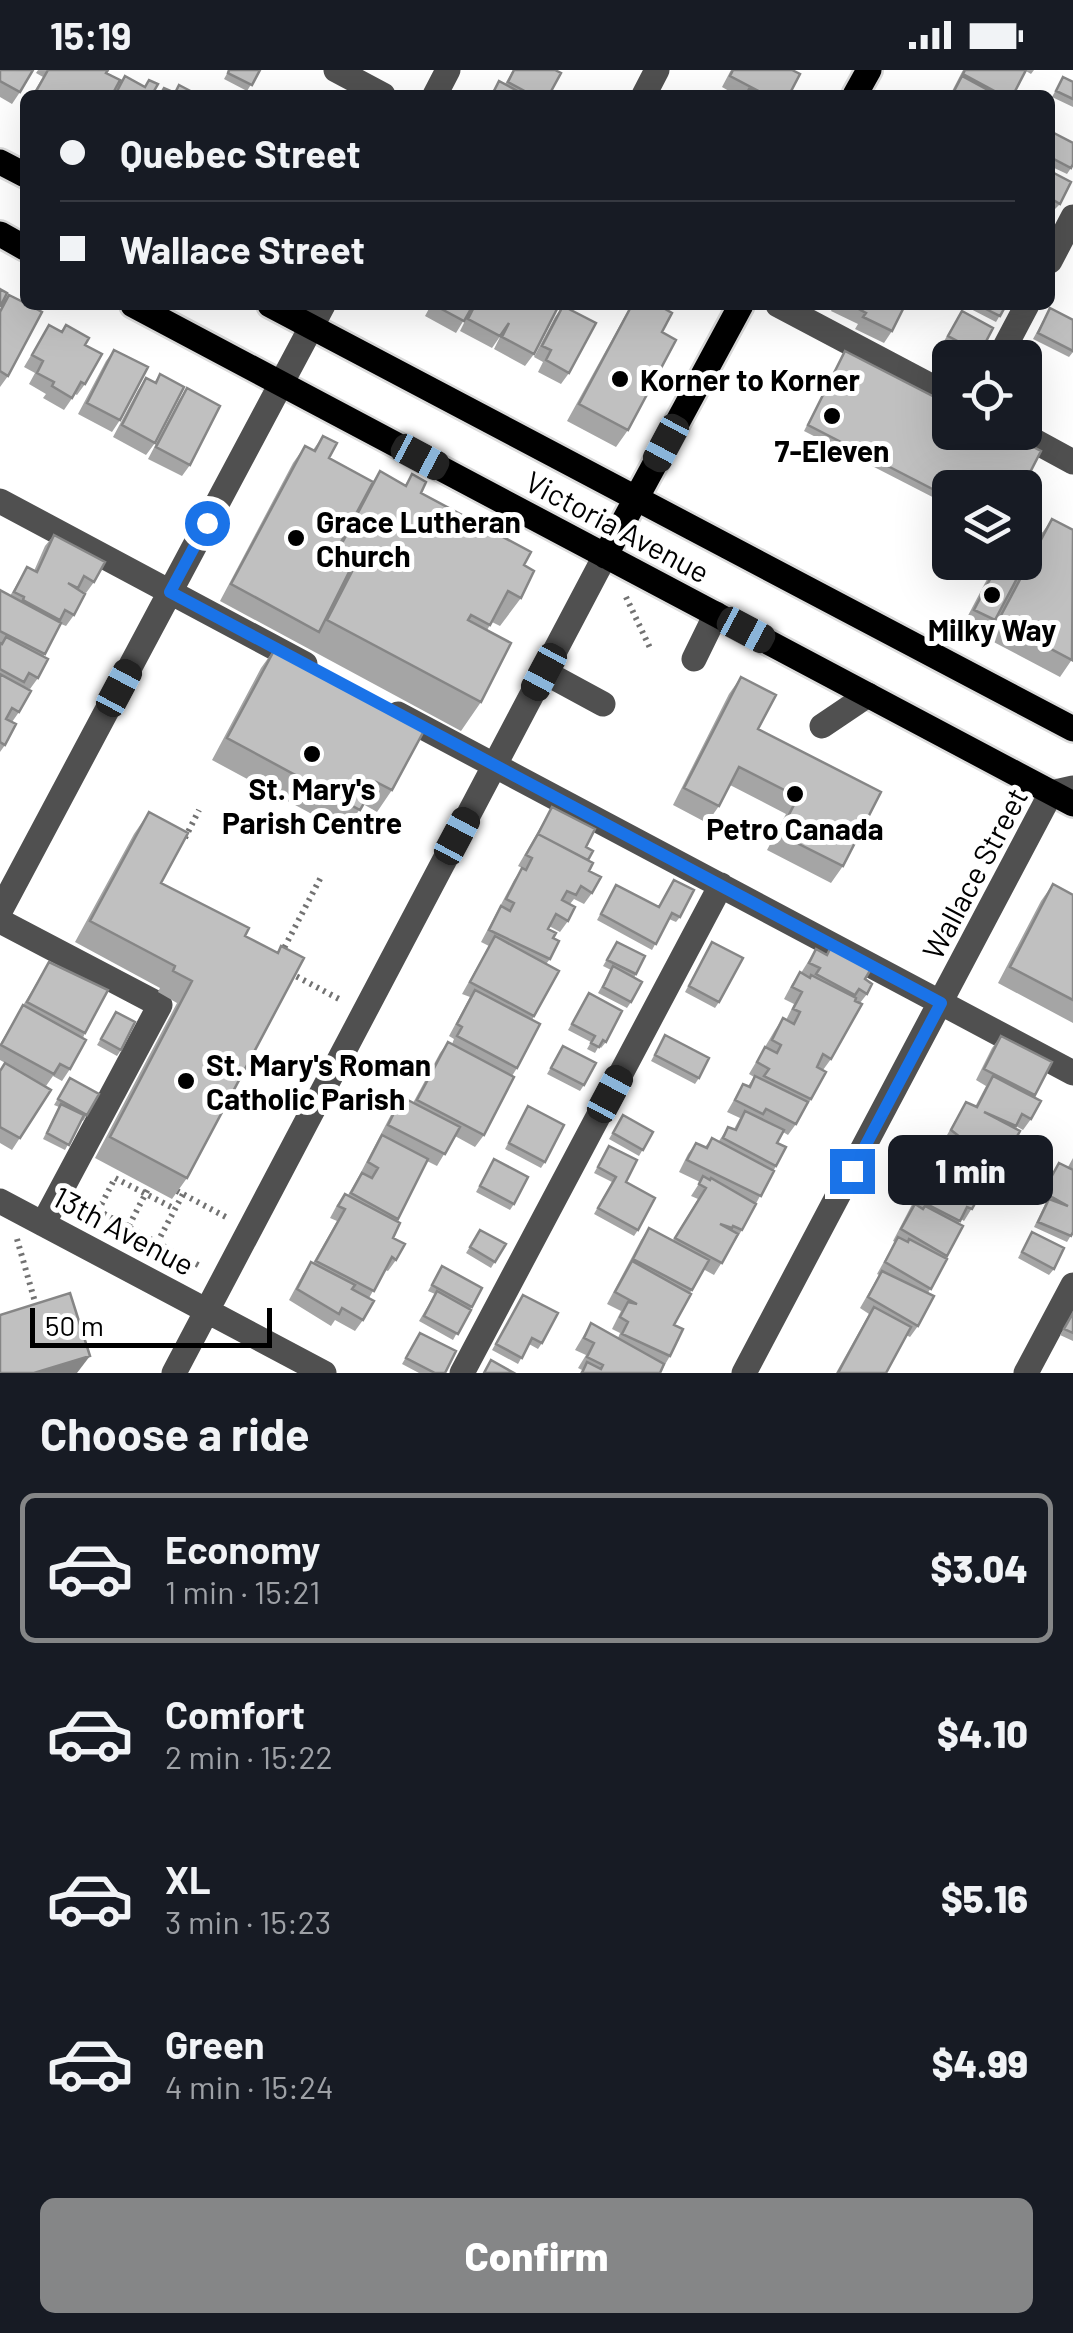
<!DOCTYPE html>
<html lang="en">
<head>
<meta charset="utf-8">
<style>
  :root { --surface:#171b24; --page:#242831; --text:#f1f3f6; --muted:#9ea1a6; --line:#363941; --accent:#858687 }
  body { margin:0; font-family:Barlow,sans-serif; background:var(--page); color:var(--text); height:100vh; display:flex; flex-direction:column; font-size:38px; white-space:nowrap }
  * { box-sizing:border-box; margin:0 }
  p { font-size:32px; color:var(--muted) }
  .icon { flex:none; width:55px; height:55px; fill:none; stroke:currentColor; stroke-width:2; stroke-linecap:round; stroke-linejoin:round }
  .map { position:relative; height:1303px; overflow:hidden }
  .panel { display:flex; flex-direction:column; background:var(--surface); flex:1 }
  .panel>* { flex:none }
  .guide { position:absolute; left:20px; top:20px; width:1035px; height:220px; border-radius:15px; box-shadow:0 10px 40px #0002; display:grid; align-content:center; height:220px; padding:0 40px; background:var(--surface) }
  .fabs { position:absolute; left:932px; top:270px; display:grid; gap:20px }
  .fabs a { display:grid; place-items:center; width:110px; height:110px; border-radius:15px; background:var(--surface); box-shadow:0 10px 40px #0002; font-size:50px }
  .scale { position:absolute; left:30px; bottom:25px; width:242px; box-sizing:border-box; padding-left:10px; border:5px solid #000; border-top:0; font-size:28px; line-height:35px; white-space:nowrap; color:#000; -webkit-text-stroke:8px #fff; paint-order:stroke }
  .end { position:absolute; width:45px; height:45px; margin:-22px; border:12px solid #1a73e8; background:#fff; box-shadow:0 0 0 5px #fff }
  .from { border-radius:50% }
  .bubble { position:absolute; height:70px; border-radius:15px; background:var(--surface); box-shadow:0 10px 40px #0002; font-size:32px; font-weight:800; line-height:70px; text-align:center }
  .car { position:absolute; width:30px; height:60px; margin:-30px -15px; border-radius:12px; box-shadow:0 0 8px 2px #0007; background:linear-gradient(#222 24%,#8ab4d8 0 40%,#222 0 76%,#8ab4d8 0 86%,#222 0) }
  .guide b { display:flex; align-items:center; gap:35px; height:95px; font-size:38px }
  .guide b+b { border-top:2px solid var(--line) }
  .guide i { width:25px; height:25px; background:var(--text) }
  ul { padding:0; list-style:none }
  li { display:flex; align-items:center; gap:30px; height:150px; margin:0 20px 15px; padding:0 20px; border:5px solid transparent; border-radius:15px }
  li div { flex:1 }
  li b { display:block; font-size:38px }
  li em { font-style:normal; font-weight:800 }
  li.active { border-color:var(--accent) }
  li>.icon { width:90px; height:90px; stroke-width:1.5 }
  h2 { padding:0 40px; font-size:45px; line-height:120px }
  .action { display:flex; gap:20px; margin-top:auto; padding:20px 40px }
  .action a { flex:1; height:115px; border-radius:15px; background:var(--accent); color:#fff; font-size:40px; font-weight:800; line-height:115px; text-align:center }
  .status { display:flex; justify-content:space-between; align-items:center; height:70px; padding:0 50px; background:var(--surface); direction:ltr }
  .status svg { height:28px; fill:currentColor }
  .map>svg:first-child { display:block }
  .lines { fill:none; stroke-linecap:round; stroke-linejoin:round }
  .major-casing { stroke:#dbdbdb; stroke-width:30 }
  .path { stroke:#727272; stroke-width:6; stroke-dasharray:2.5 5; stroke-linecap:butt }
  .minor { stroke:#505050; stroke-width:25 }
  .major { stroke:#000; stroke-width:25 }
  .wall { fill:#a5a5a5 }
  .shaded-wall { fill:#868686 }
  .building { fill:#c0c0c0; stroke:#868686; stroke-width:2.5 }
  .route { stroke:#1a73e8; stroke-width:12 }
  .poi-dot { fill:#000; stroke:#fff; stroke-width:4 }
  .labels { text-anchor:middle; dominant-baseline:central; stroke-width:10; stroke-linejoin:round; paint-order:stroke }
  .poi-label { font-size:30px; font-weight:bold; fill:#000; stroke:#fff }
  .street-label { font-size:30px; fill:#000; stroke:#fff }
</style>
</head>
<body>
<div class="status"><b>15:19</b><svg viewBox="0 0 49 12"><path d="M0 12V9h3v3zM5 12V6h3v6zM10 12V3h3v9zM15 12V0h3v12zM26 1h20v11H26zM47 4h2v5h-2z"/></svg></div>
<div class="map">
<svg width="1073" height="1303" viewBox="0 0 1073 1303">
  <rect width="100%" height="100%" fill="#fff"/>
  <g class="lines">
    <defs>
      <path id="major" d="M855,25l14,-25
        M0,92l25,13
        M0,164l25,14
        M133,235l940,499
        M270,235l803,424
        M605,486l136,-251"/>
    </defs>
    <!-- major casing -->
    <use href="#major" class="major-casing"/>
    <!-- path -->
    <path class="path" d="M626,527l25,53
      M185,768l14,-28
      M281,884l41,-79
      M290,903l51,27
      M177,1121l49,26
      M84,1133l116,63
      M98,1141l17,-33 60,31
      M17,1169l20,70
      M122,1169l27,-52
      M157,1173l26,-49"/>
    <!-- minor -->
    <path class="minor" d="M336,0l47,25
      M435,25l13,-25
      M644,25l13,-25
      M1050,191l23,-44
      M778,235l172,91
      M999,288l28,-53
      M1018,362l55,30
      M0,431l305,163
      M694,589l22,-45
      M544,602l59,32
      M398,644l675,359
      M822,656l46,-31
      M0,841l323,-606
      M0,851l160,84 -117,219
      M0,1131l324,172
      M174,1303l431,-817
      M462,1303l259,-488
      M744,1303l307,-580 22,-5
      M1026,1303l47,-88"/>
    <!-- major -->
    <use href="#major" class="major"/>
  </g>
  <!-- wall -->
  <path class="wall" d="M0,0l20,22 -8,12 -12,-7z
    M38,0h70l-2,3 6,22h-80l11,-18 -7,-4z
    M229,0h31l-13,21 -23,-12z
    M513,0h42l-6,25h-59l9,-14 6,3z
    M731,0h61l-3,25h-53l-14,-8z
    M963,0h71l-3,4 -5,-3 -13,24h-63z
    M1063,7l10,5v25l-21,-10z
    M1050,61l21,37 -4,6 -17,-8z
    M1050,101l10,33 -5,5 -5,-3z
    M9,225l-1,81 -8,11v-78z
    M431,235h42l-17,28 -31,-17z
    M473,235h86l-25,49 -9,12 -31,-17 7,-14 -9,13 -32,-17z
    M631,235h27l4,27 -34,98 -12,17 -49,-26z
    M834,235h71l-13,26 -8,12 -29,-14 3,-5 -27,-13z
    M963,235h43l-10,17z
    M563,236l6,67 -8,11 -23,-12 5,-10 -9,-5 21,-40z
    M1050,238l23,44 -4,5 -36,-18z
    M962,241l18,42 -4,5h-3l-29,-17z
    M49,255l12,7 5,-7 19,20v39l-8,11 -2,-1 -11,16 -21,-12 3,-4 -17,-10 6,-11 -11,-6z
    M114,280l6,70 -8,12 -34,-18 28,-53z
    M845,281l105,137v18l-146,-75z
    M160,304l-5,69 -9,12 -33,-18 25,-47 8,-12 8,5z
    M187,318l3,77 -8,11 -34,-17 31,-59z
    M323,366l6,22 43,25 8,-12 25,14 7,-11 9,19 103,72 -3,33 -21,28 -8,-4 -5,8 -6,72 -20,29 -241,-130 73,-138 12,-17 8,4z
    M1052,449l21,139 -13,19 -74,-39 54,-102z
    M54,465l40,47 -8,11 -9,-5 -3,27 -8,11 -5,-2 -18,33 -5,21 -8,11 -8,-3 -3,26 -7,10 -7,23 -5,7v-162l10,6 17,-29 7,4 11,-25z
    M996,492h29l-30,58 -11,17 -22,-10z
    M276,577l116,143 -15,22 -14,-8 -18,28 -133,-72 49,-92z
    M741,607l17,52 85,137 -12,17 -64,-33 19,-36 -56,-29 -11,21 -12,17 -34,-18 56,-111z
    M552,737l34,40 6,46 -8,11 -10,-5 -4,5 -2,17 -8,11 -11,-6 -1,3 5,9 -3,21 -4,5 13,7 -27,49 -15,48 -5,8 -28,59 -9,12 -20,-11 -18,30 -10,-5 -30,60 -4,17 3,22 -8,11 -3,-1 -16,28 -6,22 -8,11 -20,-11 -4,6 -42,-26 14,-26 8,-12 2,1 24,-42 -7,-3 7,-13 8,-11 3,1 12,-21 34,-65 8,-12 11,6 27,-50 8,-11 4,2 2,-5 -5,-3 21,-39 -8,-3 27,-48 -8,-4 33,-62 8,-12 -4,-2z
    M149,742l12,71 84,53 32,17 4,-7 -94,232 -15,21 -77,-41 82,-155 -19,-11 2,-4 -85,-46 59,-108z
    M674,810l6,37 -4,5 -7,-3 -17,31 -55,-30 19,-35 43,22z
    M1053,814l20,11v128l-75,-40 43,-82z
    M617,872l28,14 -11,22 -3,24 -4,6 -29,-15 13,-23 -8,-4z
    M712,872l7,60 -4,6 -30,-16z
    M831,877l34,32 2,15 -7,9 -29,56 -8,11 -12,29 -15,25 -8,11 -5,-3 -6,11 -1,23 -34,64 -28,45 -11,-6 -13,24 -16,32 -4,31 -10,17h-80l2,-3 -4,-2 8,-13 -11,-5 16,-27 27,15 2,-5 -8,-4 9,-18 -14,-7 34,-64 8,-12 24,12 25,-41 -7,-3 9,-14 -21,-10 9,-18 8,-11 9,4 7,-9 7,3 9,-14 6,2 6,-11 -13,-6 16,-28 5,2 6,-9 -5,-3 26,-44 8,-12 3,2 8,-16 -10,-5 8,-15 8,-12 1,1 15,-24 10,6z
    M49,892l36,71 -15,36 -8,12 -9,-5 -7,10 -46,-26v-16z
    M589,923l17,49 -5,6 -2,-2 -4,7 -8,-4 4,-7 -23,-12z
    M116,942l5,38 -4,6 -20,-11z
    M665,965l34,43 -4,6 -44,-23z
    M1001,966l51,26 -19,35 -2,22 -8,11 -7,-4 -1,2 -2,16 -8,12 -4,-2 -13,36 -8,12 -3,-2 -13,21 -3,-2 -3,5 5,2 -35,67 -10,33 -8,11 -4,-2 -20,38h-50l33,-59 -9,-6 19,-33 -2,-1 18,-32 -2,-1 26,-50 9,-12 6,3 6,-10 -6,-3 14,-23 -5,-4 23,-40 9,5 11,-21 -10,-6 16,-32z
    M563,976l21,39 -4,6 -33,-17z
    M5,993l46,27 -39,60 -12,-7v-73z
    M70,1008l17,37 -4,6 -2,-1 -16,30 -22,-11 16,-32 -5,-2z
    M528,1036l17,56 -4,6 -36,-19z
    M623,1045l30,17 -14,24 -30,-17z
    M609,1076l17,36 12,48 -4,6 -40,-22 18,-32 -18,-9z
    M1073,1088v74l-6,10 -33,-15 12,-25 -7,-4 16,-29 4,-6 9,4z
    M494,1089l20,45 -4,6 -34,-18z
    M480,1160l26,14 -15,24 -25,-15z
    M1032,1162l22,37 -5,6 -31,-17z
    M442,1196l40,22 -29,52 -34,-19 16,-27 -7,-3z
    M523,1225l19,48 -4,6 -9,-5 -11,20 -26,-14z
    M1073,1243v28l-13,-6z
    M420,1263l25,40h-26l-17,-9z"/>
  <!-- shaded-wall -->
  <path class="shaded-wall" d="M90,1286l-13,17h-43z"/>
  <!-- building -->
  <path class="building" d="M0,0h33l-13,22 -20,-11z
    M48,0h60l-2,3 14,7 -8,15h-78z
    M229,0h31l-8,15 -24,-12z
    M514,0h41l6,3 -12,22h-17l-24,-13z
    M733,0h59l8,4 -11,21h-43l3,-6 15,5 -34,-18z
    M965,0h61l-13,25h-11l-39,-21z
    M125,6l20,11 4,-7 9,4 -4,7 3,2 -1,2h-41z
    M962,6l35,19h-45z
    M1063,7l10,5v17l-17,-8z
    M499,11l26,14h-33z
    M179,15l19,10h-38l4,-7 11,5z
    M1050,61l23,12v21l-2,4 -21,-11z
    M1050,101l21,11 -11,22 -10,-6z
    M0,219l7,4 -7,14z
    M9,225l16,8v2h4l13,7 -34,64 -8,-5v-59z
    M434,235h39l-9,16z
    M475,235h84l-25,49 -32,-17 7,-14 -9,13 -32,-17z
    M632,235h26l14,8 -10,19 14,8 -48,90 -49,-26z
    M851,235h54l-13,26 -29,-14 3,-4z
    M978,235h28l-6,11z
    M563,236l33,17 -27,50 -23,-13 5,-10 -9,-4z
    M1050,238l23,12v31l-35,-18z
    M962,241l31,17 -13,25 -32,-17z
    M49,255l13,7 4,-7 23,13 -4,7 17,9 -17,30 -4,-2 -9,16 -20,-12 2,-4 -17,-9 6,-12 -11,-6z
    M114,280l34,17 -28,53 -33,-17z
    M845,281l105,54v27h54l37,19 -19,37h-72v10l-142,-73z
    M160,304l24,13 -29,56 -33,-18 24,-47 10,5z
    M187,318l33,18 -30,59 -34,-18z
    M323,366l14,7 -8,15 44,24 -41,77 18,11 -31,62 -88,-48 74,-138 10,5z
    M380,401l26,15 6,-12 14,8 -5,11 110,59 -7,13 10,6 -13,27 -13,-7 -18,34 -19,-10 -3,5 43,23 -30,59 -154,-82 32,-62 -19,-11z
    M1052,449l21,11 -1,130 -74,-39z
    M1025,454l16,9 -46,87 -21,-10 25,-48h26z
    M54,465l51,27 -11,20 -10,-6 -6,12 -10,-5 17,11 -11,21 -9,-5 -5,10 -37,-20 1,-3 -10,-5 13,-25 10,5z
    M0,520l61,33 -16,31 -45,-23z
    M6,567l42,22 -10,19 -9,-5 -5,9 -24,-13v-26l2,1z
    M276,577l150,80 -34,63 -16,-8 -16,28 -133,-72z
    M0,604l31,17 -12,21 -7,-4 -6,11 10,5 -11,21 -5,-3z
    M741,607l35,18 -18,34 123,63 -38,74 -64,-32 19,-37 -59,-30 -20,39 -35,-18z
    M552,737l43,22 -9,18 7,4 -5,9 -50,-26z
    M149,742l39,21 -27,50 88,45 -4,8 33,17 3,-7 23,12 -117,220 -77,-41 82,-156 -19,-10 2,-5 -85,-45z
    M538,764l55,29 -4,8 12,6 -9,16 -11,-7 -5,9 -9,-4 -5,9 13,7 -7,14 -12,-7 -8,15 8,4 -3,5 6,3 -9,18 -61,-29 12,-24 9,5 4,-8 -8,-4 16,-31 4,2 6,-12 -6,-3z
    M674,810l20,10 -14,27 -8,-4 -16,31 -55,-30 15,-29 43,22z
    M1053,814l20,11v105l-63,-33z
    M495,866l64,35 -25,45 -64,-34z
    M617,872l28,14 -9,18 -29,-14z
    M712,872l31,16 -24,44 -30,-16z
    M831,877l40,22 -6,10 7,5 -5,10 -8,-5 -4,6 -39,-21 4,-6 -11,-5 7,-14 11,6z
    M49,892l59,28 -23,43 -58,-31z
    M613,896l29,16 -11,20 -28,-15z
    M800,902l10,6 1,-3 45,23 -1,3 7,3 -31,55 -8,-5 -6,13 9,5 -15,27 -47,-23 5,-7 -12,-7 8,-15 12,6 4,-8 -9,-5 11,-22 11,6 6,-12 -7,-3 9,-17 -10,-5z
    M475,920l65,34 -23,44 -60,-32 5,-9 -5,-3z
    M589,923l33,18 -16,31 -3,-2 -4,7 -8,-4 4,-7 -23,-12z
    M23,935l63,35 -16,29 -10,-5 -6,10 -53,-29z
    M116,942l19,10 -14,28 -20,-11z
    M665,965l44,23 -10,20 -44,-23z
    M1001,966l51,26 -17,33 -51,-26z
    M448,972l66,35 -30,58 -67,-35z
    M563,976l33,17 -12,22 -33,-17z
    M5,993l46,27 -31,48 -20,-11v-56z
    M755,1006l53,26 -12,22 -30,-15 -3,5 -28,-14 8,-16 7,3z
    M993,1006l48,25 -10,18 -9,-5 -6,12 -32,-14 36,19 -7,13 -5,-3 -10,19 5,2 -15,28 -44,-23 4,-7 -5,-3 10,-19 17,7 -19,-15 15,-28 11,5z
    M70,1008l29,16 -12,21 -29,-16z
    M402,1027l58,30 -15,27 -57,-29z
    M61,1034l23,11 -15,30 -22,-12z
    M528,1036l36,19 -19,37 -36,-19z
    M745,1041l39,19 -7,13 9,4 -10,19 -53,-28 5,-11 8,3z
    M623,1045l30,17 -10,18 -30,-17z
    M382,1065l46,24 -30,60 -47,-26 11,-20 10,5 6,-10 -10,-6z
    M712,1068l62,33 -13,25 -74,-36 9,-17 11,5z
    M609,1076l28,14 -11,22 29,16 -17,32 -40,-22 18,-31 -18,-10z
    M494,1089l34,18 -14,27 -34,-18z
    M1059,1093l14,7v62l-2,4 -33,-14 11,-23 19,7 -25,-14z
    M941,1102l35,19 3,5 -7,13 -5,-2 -7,14 -43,-22 11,-20 7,4z
    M703,1106l7,4 1,-2 45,26 -14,26 -9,-4 -1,2 -12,-4 18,10 -16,29 -47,-25 31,-50 -7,-4z
    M345,1124l55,29 -7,15 12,6 -9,16 -4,-3 -18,34 -58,-30 29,-52 -7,-3z
    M915,1134l8,5 2,-3 38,20 -16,30 -46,-27z
    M649,1158l60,32 -17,30 -59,-31z
    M480,1160l26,14 -11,18 -25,-15z
    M1032,1162l32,16 -10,21 -32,-17z
    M898,1167l10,5 1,-3 38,20 -16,30 -46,-27z
    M632,1191l59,33 -17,31 9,4 -13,27 -48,-22 6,-12 -8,-5 8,-15 9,2 -22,-12z
    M311,1192l44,23 -3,4 22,12 -11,19 -21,-12 -3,6 -42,-25z
    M442,1196l40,22 -10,19 -40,-22z
    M882,1201l52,25 -16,30 -50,-29z
    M437,1221l34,19 -13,24 -34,-18z
    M70,1223l20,63 -56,17h-34v-58z
    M523,1225l35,18 -16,30 -10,-5 -10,20 -26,-14z
    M874,1237l37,20 -25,46h-48z
    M1073,1243v20l-9,-4z
    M591,1253l73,41 -4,9h-78l5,-11 14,7 2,-4 -16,-8 7,-14 -10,-5z
    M420,1263l36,18 -11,22h-10l-29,-15z
    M491,1290l23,13h-30z"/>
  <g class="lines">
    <!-- route -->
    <path class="route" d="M207,453l-37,69 771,411 -89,168"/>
  </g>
  <!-- markers -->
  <g class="poi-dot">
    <circle cx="620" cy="309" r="10"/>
    <circle cx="832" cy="346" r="10"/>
    <circle cx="296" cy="468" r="10"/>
    <circle cx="992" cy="525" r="10"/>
    <circle cx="312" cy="684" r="10"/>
    <circle cx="795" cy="724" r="10"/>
    <circle cx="186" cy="1011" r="10"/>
  </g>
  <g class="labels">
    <!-- poi labels -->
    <g class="poi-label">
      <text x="640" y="309" text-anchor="start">Korner to Korner</text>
      <text x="832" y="380">7-Eleven</text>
      <text x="316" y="451" text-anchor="start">Grace Lutheran<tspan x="316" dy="34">Church</tspan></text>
      <text x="992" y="559">Milky Way</text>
      <text x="312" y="718">St. Mary's<tspan x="312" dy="34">Parish Centre</tspan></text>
      <text x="795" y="758">Petro Canada</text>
      <text x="206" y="994" text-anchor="start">St. Mary's Roman<tspan x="206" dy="34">Catholic Parish</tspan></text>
    </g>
    <!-- street labels -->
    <g class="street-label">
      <text transform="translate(618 456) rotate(28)">Victoria Avenue</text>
      <text transform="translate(974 803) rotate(-62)">Wallace Street</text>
      <text transform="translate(124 1160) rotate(28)">13th Avenue</text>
    </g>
  </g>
</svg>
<div class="fabs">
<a><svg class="icon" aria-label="locate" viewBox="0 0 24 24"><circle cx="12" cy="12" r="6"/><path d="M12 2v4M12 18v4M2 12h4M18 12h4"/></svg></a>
<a><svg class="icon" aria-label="layers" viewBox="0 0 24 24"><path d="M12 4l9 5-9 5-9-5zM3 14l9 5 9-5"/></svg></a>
</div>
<div class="scale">50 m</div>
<i class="end from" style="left:207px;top:453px"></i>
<i class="end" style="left:852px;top:1101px"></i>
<div class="bubble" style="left:888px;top:1065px;width:165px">1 min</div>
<i class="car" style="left:666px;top:373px;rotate:208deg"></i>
<i class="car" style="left:420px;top:387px;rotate:118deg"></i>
<i class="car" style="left:746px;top:560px;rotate:118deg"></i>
<i class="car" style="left:544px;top:602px;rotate:208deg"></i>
<i class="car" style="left:119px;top:618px;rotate:28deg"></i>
<i class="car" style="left:457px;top:766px;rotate:28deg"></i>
<i class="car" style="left:610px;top:1024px;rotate:28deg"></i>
<div class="guide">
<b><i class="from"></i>Quebec Street</b>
<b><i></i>Wallace Street</b>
</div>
</div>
<section class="panel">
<h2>Choose a ride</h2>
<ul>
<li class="active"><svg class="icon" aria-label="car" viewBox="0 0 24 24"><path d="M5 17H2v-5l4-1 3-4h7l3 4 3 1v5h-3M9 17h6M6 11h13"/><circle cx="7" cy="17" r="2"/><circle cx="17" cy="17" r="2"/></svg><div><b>Economy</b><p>1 min · 15:21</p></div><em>$3.04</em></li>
<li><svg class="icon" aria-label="car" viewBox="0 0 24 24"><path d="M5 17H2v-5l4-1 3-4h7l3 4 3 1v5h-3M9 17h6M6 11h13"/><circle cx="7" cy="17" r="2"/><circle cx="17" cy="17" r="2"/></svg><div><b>Comfort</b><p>2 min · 15:22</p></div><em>$4.10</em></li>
<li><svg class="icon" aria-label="car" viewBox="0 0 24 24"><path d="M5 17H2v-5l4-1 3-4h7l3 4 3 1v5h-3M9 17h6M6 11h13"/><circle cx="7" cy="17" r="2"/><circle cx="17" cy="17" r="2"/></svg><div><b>XL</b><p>3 min · 15:23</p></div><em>$5.16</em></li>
<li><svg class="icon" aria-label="car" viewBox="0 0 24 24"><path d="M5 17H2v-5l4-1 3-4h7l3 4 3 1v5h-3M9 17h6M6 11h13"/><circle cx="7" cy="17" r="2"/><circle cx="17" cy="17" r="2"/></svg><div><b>Green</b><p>4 min · 15:24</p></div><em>$4.99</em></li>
</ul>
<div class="action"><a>Confirm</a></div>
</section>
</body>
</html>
